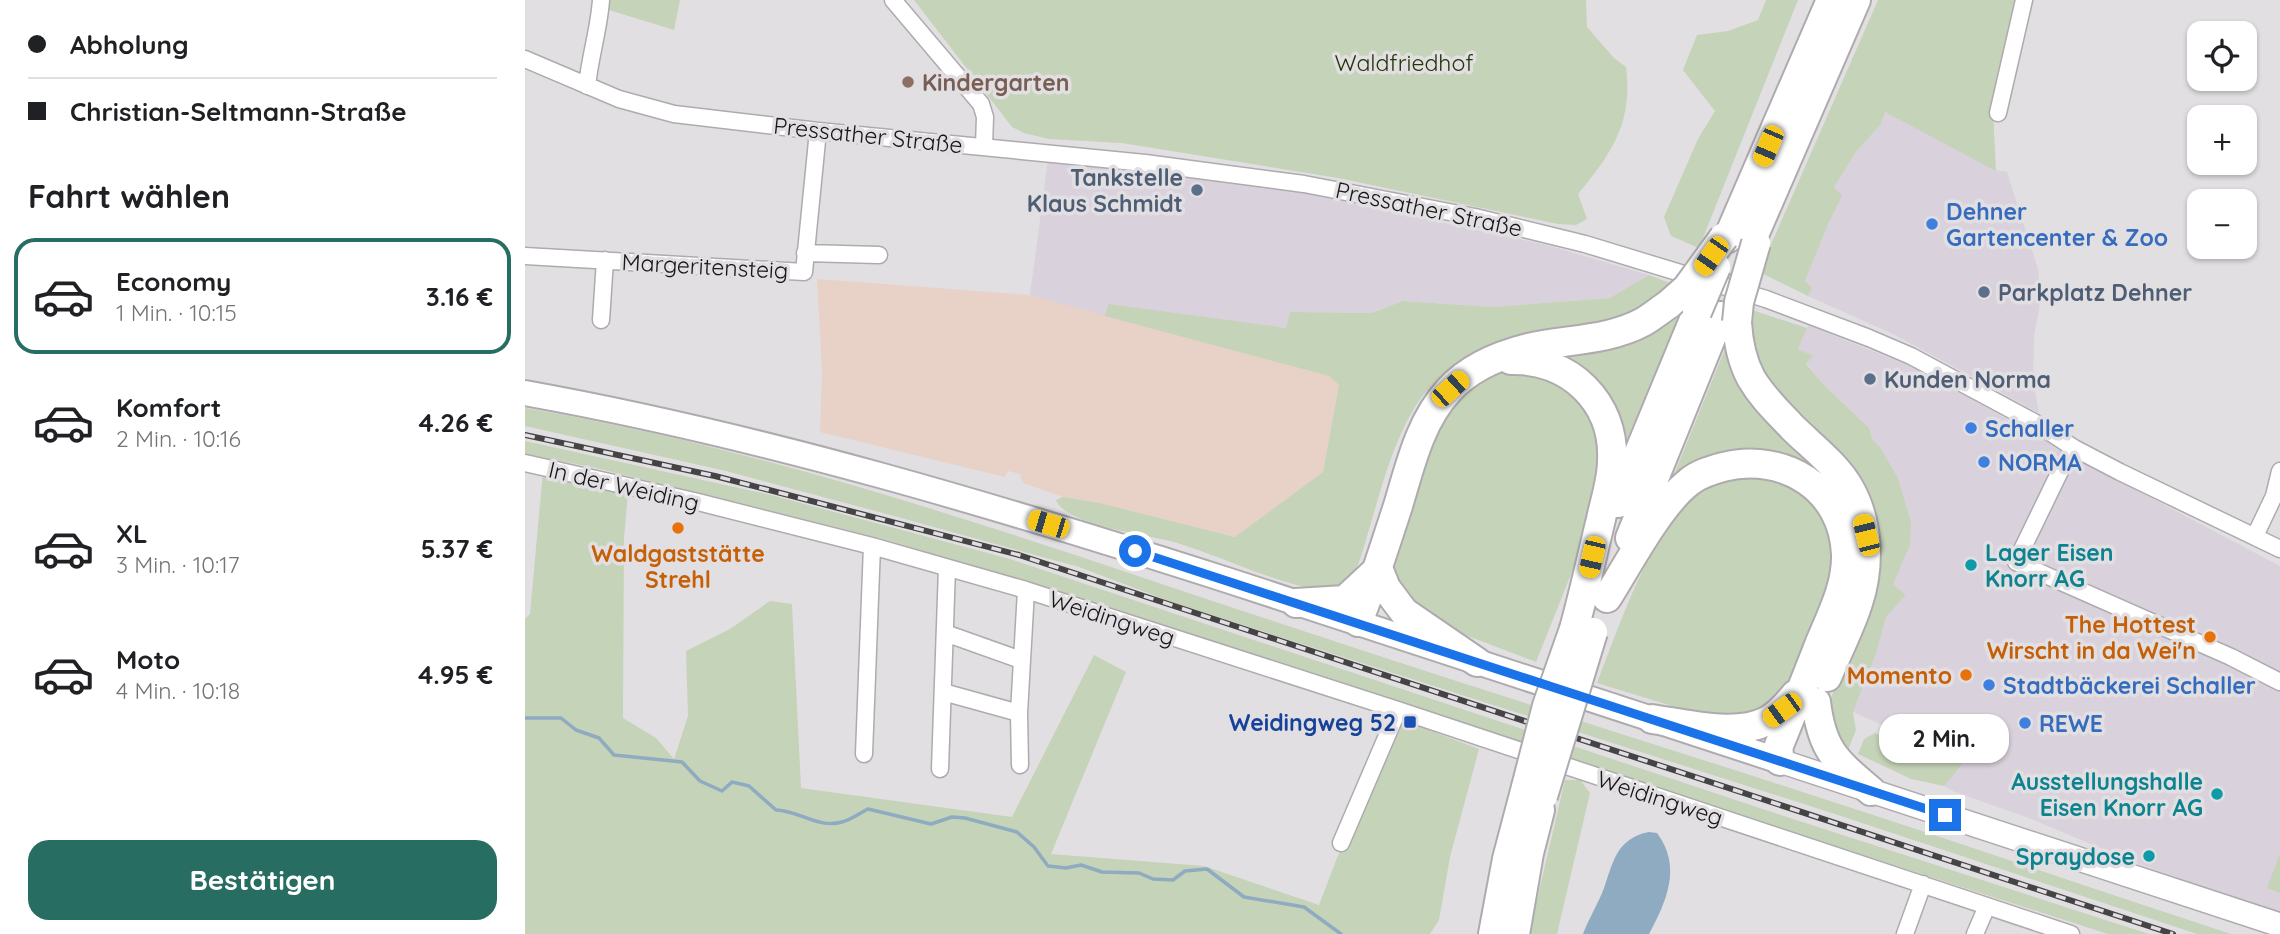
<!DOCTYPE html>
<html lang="de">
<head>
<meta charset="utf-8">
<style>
  :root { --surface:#fff; --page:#f6f6f6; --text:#202124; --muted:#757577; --line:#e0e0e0; --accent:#276d62 }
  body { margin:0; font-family:Quicksand,sans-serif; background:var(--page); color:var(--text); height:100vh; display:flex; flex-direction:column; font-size:26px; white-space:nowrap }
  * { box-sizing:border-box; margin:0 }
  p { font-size:23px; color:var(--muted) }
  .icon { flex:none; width:38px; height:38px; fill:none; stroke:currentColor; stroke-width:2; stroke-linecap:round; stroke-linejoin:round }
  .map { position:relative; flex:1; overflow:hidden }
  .details { display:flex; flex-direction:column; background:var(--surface); width:525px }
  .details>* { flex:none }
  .guide { display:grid; align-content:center; height:154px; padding:0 28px; background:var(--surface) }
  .tools { position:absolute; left:1662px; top:21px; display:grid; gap:14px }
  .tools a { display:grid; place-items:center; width:70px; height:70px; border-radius:14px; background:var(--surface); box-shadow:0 2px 5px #0004; font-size:35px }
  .end { position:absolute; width:32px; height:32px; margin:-16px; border:9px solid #1a73e8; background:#fff; box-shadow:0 0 0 4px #fff }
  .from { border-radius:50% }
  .bubble { position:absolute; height:49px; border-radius:21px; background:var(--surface); box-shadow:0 2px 5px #0004; font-size:23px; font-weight:700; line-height:49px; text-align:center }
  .car { position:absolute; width:21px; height:42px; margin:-21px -10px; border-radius:9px; box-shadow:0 0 5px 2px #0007; background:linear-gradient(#f5c518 24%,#345 0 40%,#f5c518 0 76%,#345 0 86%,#f5c518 0) }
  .guide b { display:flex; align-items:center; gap:24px; height:66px; font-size:26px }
  .guide b+b { border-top:2px solid var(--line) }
  .guide i { width:18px; height:18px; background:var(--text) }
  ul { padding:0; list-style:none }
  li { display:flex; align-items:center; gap:21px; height:116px; margin:0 14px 10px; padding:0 14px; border:4px solid transparent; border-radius:21px }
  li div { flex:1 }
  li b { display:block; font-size:26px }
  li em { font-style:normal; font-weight:700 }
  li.current { border-color:var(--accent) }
  li>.icon { width:63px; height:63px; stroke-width:1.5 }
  h2 { padding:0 28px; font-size:32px; line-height:84px }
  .primary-button { display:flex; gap:14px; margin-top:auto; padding:14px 28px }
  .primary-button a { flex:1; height:80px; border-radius:21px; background:var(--accent); color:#fff; font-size:28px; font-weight:700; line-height:80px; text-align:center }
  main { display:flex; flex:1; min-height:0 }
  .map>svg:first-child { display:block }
  .built { fill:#d9d1db }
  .industrial { fill:#e8d1c6 }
  .green { fill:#c5d3b8 }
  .water { fill:#8eabc1 }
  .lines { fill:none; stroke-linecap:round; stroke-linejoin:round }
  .stream { stroke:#8eabc1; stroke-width:3.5 }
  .street-casing { stroke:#aeabaf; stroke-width:19 }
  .secondary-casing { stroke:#aeabaf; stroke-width:26 }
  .primary-casing { stroke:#aeabaf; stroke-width:28 }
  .highway-casing { stroke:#aeabaf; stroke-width:32 }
  .street { stroke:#fff; stroke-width:16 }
  .secondary { stroke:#fff; stroke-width:23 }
  .primary { stroke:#fff; stroke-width:24 }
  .highway { stroke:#fff; stroke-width:28 }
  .rail-casing { stroke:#454445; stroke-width:6 }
  .rail { stroke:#e2dfe3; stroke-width:3.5; stroke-dasharray:10; stroke-linecap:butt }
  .highway-bridge-casing { stroke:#aeabaf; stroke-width:32; stroke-linecap:butt }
  .highway-bridge { stroke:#fff; stroke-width:28 }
  .route { stroke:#1a73e8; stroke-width:9 }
  .education-dot { fill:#8d6e63; stroke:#e2dfe3; stroke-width:2.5 }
  .service-dot { fill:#5c6f8a; stroke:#e2dfe3; stroke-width:2.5 }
  .shop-dot { fill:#3f7fe0; stroke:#e2dfe3; stroke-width:2.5 }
  .food-dot { fill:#e8710a; stroke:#e2dfe3; stroke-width:2.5 }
  .culture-dot { fill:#0f9aa8; stroke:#e2dfe3; stroke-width:2.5 }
  .transit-dot { fill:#1a4fb4; stroke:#e2dfe3; stroke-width:2.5 }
  .labels { text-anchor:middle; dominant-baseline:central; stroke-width:7; stroke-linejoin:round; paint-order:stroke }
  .park-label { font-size:23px; fill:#223606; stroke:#e2dfe3 }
  .education-label { font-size:23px; font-weight:bold; fill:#785e54; stroke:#e2dfe3; text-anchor:start }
  .street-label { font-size:23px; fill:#171617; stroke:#e2dfe3 }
  .service-label { font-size:23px; font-weight:bold; fill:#4e5e75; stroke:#e2dfe3; text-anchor:start }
  .shop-label { font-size:23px; font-weight:bold; fill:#366cbe; stroke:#e2dfe3; text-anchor:start }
  .culture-label { font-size:23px; font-weight:bold; fill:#0d838f; stroke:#e2dfe3; text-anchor:end }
  .food-label { font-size:23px; font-weight:bold; fill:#c56008; stroke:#e2dfe3; text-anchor:end }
  .transit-label { font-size:23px; font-weight:bold; fill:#164399; stroke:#e2dfe3; text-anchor:end }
</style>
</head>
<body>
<main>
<section class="details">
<div class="guide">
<b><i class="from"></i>Abholung</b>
<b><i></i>Christian-Seltmann-Straße</b>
</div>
<h2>Fahrt wählen</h2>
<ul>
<li class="current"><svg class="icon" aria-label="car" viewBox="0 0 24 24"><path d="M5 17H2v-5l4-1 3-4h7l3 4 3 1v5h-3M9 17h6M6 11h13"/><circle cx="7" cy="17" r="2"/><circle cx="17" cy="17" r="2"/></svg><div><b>Economy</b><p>1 Min. · 10:15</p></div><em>3.16 €</em></li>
<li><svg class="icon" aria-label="car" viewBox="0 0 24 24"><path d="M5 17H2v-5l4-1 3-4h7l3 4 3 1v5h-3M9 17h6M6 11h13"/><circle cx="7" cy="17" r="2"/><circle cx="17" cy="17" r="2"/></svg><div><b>Komfort</b><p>2 Min. · 10:16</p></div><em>4.26 €</em></li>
<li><svg class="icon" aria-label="car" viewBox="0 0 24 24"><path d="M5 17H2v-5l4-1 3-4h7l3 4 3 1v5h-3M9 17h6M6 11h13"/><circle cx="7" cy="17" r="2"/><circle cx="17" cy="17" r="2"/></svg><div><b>XL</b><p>3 Min. · 10:17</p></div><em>5.37 €</em></li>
<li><svg class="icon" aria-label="car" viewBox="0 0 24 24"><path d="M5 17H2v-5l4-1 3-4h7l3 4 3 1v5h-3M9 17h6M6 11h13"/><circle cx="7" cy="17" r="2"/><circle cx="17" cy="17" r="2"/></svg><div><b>Moto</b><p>4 Min. · 10:18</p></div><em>4.95 €</em></li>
</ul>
<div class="primary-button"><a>Bestätigen</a></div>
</section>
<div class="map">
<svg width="1755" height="934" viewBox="0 0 1755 934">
  <rect width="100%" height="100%" fill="#e2dfe3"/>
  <!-- built -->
  <path class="built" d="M1360,112l111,58 11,2 31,97 3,29 -7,38 -1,44 6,33 -146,-79 -85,-38 4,-9 -7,-6 23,-57 13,-28 -8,-8 23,-36 25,-28z
    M523,159l237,30 262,56 102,30 -39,23 -118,9 -89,-6 -31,12 -82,-1 -4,16 -178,-23 -3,11 -75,-21z
    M1283,325l112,45 163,92 197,104v348l-149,-53 -102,-43 -74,-26 -11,-6 18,-24 -6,-5 -103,-45 23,-58 10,-37 20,-22 -14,-12 19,-61 -13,-44 -18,-31 -8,-8 -3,-11 -44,-42 -19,-23 6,-6 -14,-8z"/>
  <!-- industrial -->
  <path class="industrial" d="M292,279l213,16 299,81 10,9 -16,87 -87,65 -136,-34 -37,-6 -40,-14 -3,-9 -12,-3 -3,6 -185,-45 2,-60z"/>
  <!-- green -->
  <path class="green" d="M83,0h72l-6,30 -65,-20z
    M389,0h672l1,27 27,31 12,9c7,56 -14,86 -48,127l9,25 -11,6 -18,-1 -220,-46 -216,-35 -73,-4 -25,-6 -12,-6z
    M1241,0h32l-99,248 -28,-12 -7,-19 34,-78 17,-28 -32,-41 14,-35 31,-4 30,-11z
    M1353,0h142l-27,110 3,61 -111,-59 -4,12 -25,28 -22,35 8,9 -14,28 -23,57 7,6 -4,9 -49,-24z
    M1124,275l26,10 -34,28 -184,53c-7,5 -15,10 -22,16 -34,32 -51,96 -64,141 -7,22 -11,46 -26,64 -10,1 -22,4 -32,2 -48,-10 -92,-33 -139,-47 -26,-7 -109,-17 -118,-42l7,-3 37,6 135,34 88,-65 16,-87 -10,-9 -224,-60 3,-12 178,24 4,-16 82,1 31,-12 89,6 118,-9z
    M1160,305l-7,14 -59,139 -59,-99 2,-6z
    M1227,310l55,18 -9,21 15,7 -7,8 19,22 44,42 3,11 8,8 18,31 13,44 -1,23 -17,39 13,11 -20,22 -10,37 -23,58 3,18 -9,23 -17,-22 -4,-21 28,-69 21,-110 -112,-152 -15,-44z
    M1204,339l98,133 25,93 -59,-105 -126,32z
    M996,367l57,23 27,50 -14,84 -55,138 -81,-31 -46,-28 -18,-35 39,-130 32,-47 43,-23z
    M0,408c254,43 498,130 742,211 198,66 398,128 597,193 123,40 244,82 367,122h-34l-359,-119 -661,-211 -98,-37 -185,-51 -168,-45 -201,-45z
    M0,441l246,54 239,64 777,258 362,117h-41l-726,-234 -358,-119 -140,-42 -288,-71 -71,-14z
    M18,471l85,22 -4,45 -1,180 33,20 18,21 14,-43 -2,-65 44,-22 40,-28 22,3 9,184 211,29 82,-162 32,17 -75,182 153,12 115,39 18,-47 65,-138 77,29 -29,108 -11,63 -9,14h-905v-315l5,-5z
    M1209,476l38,1 38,20 23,33 3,41 -48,122 -43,29 -60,-12 -88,-27c21,-54 56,-159 102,-193 10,-7 24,-10 35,-14z
    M1350,733l53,20 4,-5 24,9 7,6 -19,23 -33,-7 -53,-25 6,-15z
    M1040,780h15l10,13 -33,141h-28z
    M1755,854v39l-13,-5z"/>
  <!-- water -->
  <path class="water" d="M1124,832l8,1c25,33 10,68 -8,101h-66c6,-16 15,-30 21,-46 9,-26 13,-50 45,-56z"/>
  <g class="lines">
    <!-- stream -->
    <path class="stream" d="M0,718h36l15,12 23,8 15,17 68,7 18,19 22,10 10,-9 17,4 27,24c22,0 42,19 66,12 9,-2 18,-9 26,-13l63,15 21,-7 13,1 52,14 17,15 14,19 18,2 15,-3 21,7 37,1 14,6 20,1 12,-9 22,-2 37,28 60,10 37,27"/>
    <defs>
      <path id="street" d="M368,0l88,104 4,13 -1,29
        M0,59l94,40 55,15 144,17 327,32 159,21 171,33 110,27 181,55 103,39 42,18 123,66 40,26 46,24 160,77
        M62,86c3,-30 12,-57 14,-86
        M1473,113l26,-113
        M280,253l74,2
        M0,256l279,16 14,-141
        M76,320l4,-60
        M1549,448l-10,15 -48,99 215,95 49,25
        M0,463l169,38 178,45 154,44 372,120 673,224
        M1730,536l19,-40 6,-25
        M420,633l76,27
        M418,692l76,21
        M339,754l8,-208
        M495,765l-1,-52 7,-123
        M415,769l7,-201
        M816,843l57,-133
        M1380,934l18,-50
        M1450,934l12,-28"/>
      <path id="secondary" d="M1255,761l500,164"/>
      <path id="primary" d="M0,393c239,43 474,114 705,188 183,60 366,121 550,180"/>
      <path id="highway" d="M1203,238l103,-238
        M1226,242l105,-242
        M1212,322c1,19 5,39 14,56 11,19 26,33 41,49 19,19 45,38 58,62 19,34 20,78 8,114 -8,25 -21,50 -31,74
        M986,360c58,-2 104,42 101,101 0,19 -7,39 -11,58 -9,37 -17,74 -27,110
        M1093,503l79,-191
        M1105,538l90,-222
        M853,568l8,20 18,24 73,50
        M1082,598c21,-33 52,-93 82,-116 9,-8 23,-12 34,-15 61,-15 120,21 123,87 1,32 -15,62 -27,91 -13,34 -27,68 -41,103l2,13
        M771,603l49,-3 29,-27
        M833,622c15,-38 27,-77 40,-116 12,-40 22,-85 51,-116 20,-22 51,-35 79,-42 38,-9 80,-7 115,-26 9,-5 17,-12 26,-18
        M1291,702c6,49 20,59 55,89
        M1127,719c33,5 84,18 115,2 11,-6 20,-16 28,-26
        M968,934l14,-75 19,-72
        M990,934l14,-81 11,-43"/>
    </defs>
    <!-- street casing -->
    <use href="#street" class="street-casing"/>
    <!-- secondary casing -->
    <use href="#secondary" class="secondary-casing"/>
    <!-- primary casing -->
    <use href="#primary" class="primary-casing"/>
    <!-- highway casing -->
    <use href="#highway" class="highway-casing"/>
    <!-- street -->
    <use href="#street" class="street"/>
    <!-- secondary -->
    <use href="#secondary" class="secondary"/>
    <!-- primary -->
    <use href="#primary" class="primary"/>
    <!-- highway -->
    <use href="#highway" class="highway"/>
    <defs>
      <path id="rail" d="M0,435l190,41 304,79 1154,379"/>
    </defs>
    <!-- rail casing -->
    <use href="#rail" class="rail-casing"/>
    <!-- rail -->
    <use href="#rail" class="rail"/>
    <defs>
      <path id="highway-bridge" d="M1144,304l18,-16 37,-51
        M1172,312l19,-45
        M1212,322l2,-20 17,-59
        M1001,787l21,-81 27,-77
        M1018,796l50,-164"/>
    </defs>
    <!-- highway-bridge casing -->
    <use href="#highway-bridge" class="highway-bridge-casing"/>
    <!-- highway-bridge -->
    <use href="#highway-bridge" class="highway-bridge"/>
  </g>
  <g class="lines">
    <!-- route -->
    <path class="route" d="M610,551l810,264"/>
  </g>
  <!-- markers -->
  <circle class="education-dot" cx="383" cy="82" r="7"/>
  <g class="service-dot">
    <circle cx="672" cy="190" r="7"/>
    <circle cx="1459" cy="292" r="7"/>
    <circle cx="1345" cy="379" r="7"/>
  </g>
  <g class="shop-dot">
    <circle cx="1407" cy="224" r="7"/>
    <circle cx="1446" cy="428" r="7"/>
    <circle cx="1459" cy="462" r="7"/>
    <circle cx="1464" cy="685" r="7"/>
    <circle cx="1500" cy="723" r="7"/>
  </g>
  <g class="food-dot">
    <circle cx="153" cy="528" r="7"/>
    <circle cx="1685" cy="637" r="7"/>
    <circle cx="1441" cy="675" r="7"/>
  </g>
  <g class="culture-dot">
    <circle cx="1446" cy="565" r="7"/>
    <circle cx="1692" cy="794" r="7"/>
    <circle cx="1624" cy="856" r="7"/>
  </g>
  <rect class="transit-dot" x="878" y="715" width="14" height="14" rx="3.5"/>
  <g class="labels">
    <!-- park labels -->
    <g class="park-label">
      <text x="879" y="62">Waldfriedhof</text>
    </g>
    <!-- education labels -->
    <g class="education-label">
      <text x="397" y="82">Kindergarten</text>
    </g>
    <!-- street labels -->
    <g class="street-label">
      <text transform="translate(343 135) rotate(6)">Pressather Straße</text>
      <text transform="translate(904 209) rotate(12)">Pressather Straße</text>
      <text transform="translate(180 266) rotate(3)">Margeritensteig</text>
      <text transform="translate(99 486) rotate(13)">In der Weiding</text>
      <text transform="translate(587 618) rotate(18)">Weidingweg</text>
      <text transform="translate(1135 798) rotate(18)">Weidingweg</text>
    </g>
    <!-- service labels -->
    <g class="service-label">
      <text x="658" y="177" text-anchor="end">Tankstelle<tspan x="658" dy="26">Klaus Schmidt</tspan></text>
      <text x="1473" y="292">Parkplatz Dehner</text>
      <text x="1359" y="379">Kunden Norma</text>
    </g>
    <!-- shop labels -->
    <g class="shop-label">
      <text x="1421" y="211">Dehner<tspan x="1421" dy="26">Gartencenter &amp; Zoo</tspan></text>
      <text x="1460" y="428">Schaller</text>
      <text x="1473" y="462">NORMA</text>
      <text x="1478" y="685">Stadtbäckerei Schaller</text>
      <text x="1514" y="723">REWE</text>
    </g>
    <!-- culture labels -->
    <g class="culture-label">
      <text x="1460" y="552" text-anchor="start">Lager Eisen<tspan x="1460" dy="26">Knorr AG</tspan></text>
      <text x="1678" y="781">Ausstellungshalle<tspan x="1678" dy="26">Eisen Knorr AG</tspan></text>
      <text x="1610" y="856">Spraydose</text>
    </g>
    <!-- food labels -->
    <g class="food-label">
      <text x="153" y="553" text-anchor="middle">Waldgaststätte<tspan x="153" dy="26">Strehl</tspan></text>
      <text x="1671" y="624">The Hottest<tspan x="1671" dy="26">Wirscht in da Wei'n</tspan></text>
      <text x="1427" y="675">Momento</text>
    </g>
    <!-- transit labels -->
    <g class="transit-label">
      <text x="871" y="722">Weidingweg 52</text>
    </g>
  </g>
</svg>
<div class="tools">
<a><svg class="icon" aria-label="locate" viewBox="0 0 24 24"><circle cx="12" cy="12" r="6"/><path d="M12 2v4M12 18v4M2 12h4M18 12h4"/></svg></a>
<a>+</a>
<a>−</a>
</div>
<i class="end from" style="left:610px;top:551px"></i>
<i class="end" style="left:1420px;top:815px"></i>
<div class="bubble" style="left:1354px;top:714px;width:130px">2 Min.</div>
<i class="car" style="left:1243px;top:146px;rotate:203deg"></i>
<i class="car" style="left:1186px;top:256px;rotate:215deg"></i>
<i class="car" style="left:925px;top:389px;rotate:48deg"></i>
<i class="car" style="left:523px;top:524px;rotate:287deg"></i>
<i class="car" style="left:1341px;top:535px;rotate:346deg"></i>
<i class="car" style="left:1067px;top:557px;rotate:193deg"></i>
<i class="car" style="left:1257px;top:710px;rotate:234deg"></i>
</div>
</main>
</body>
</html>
